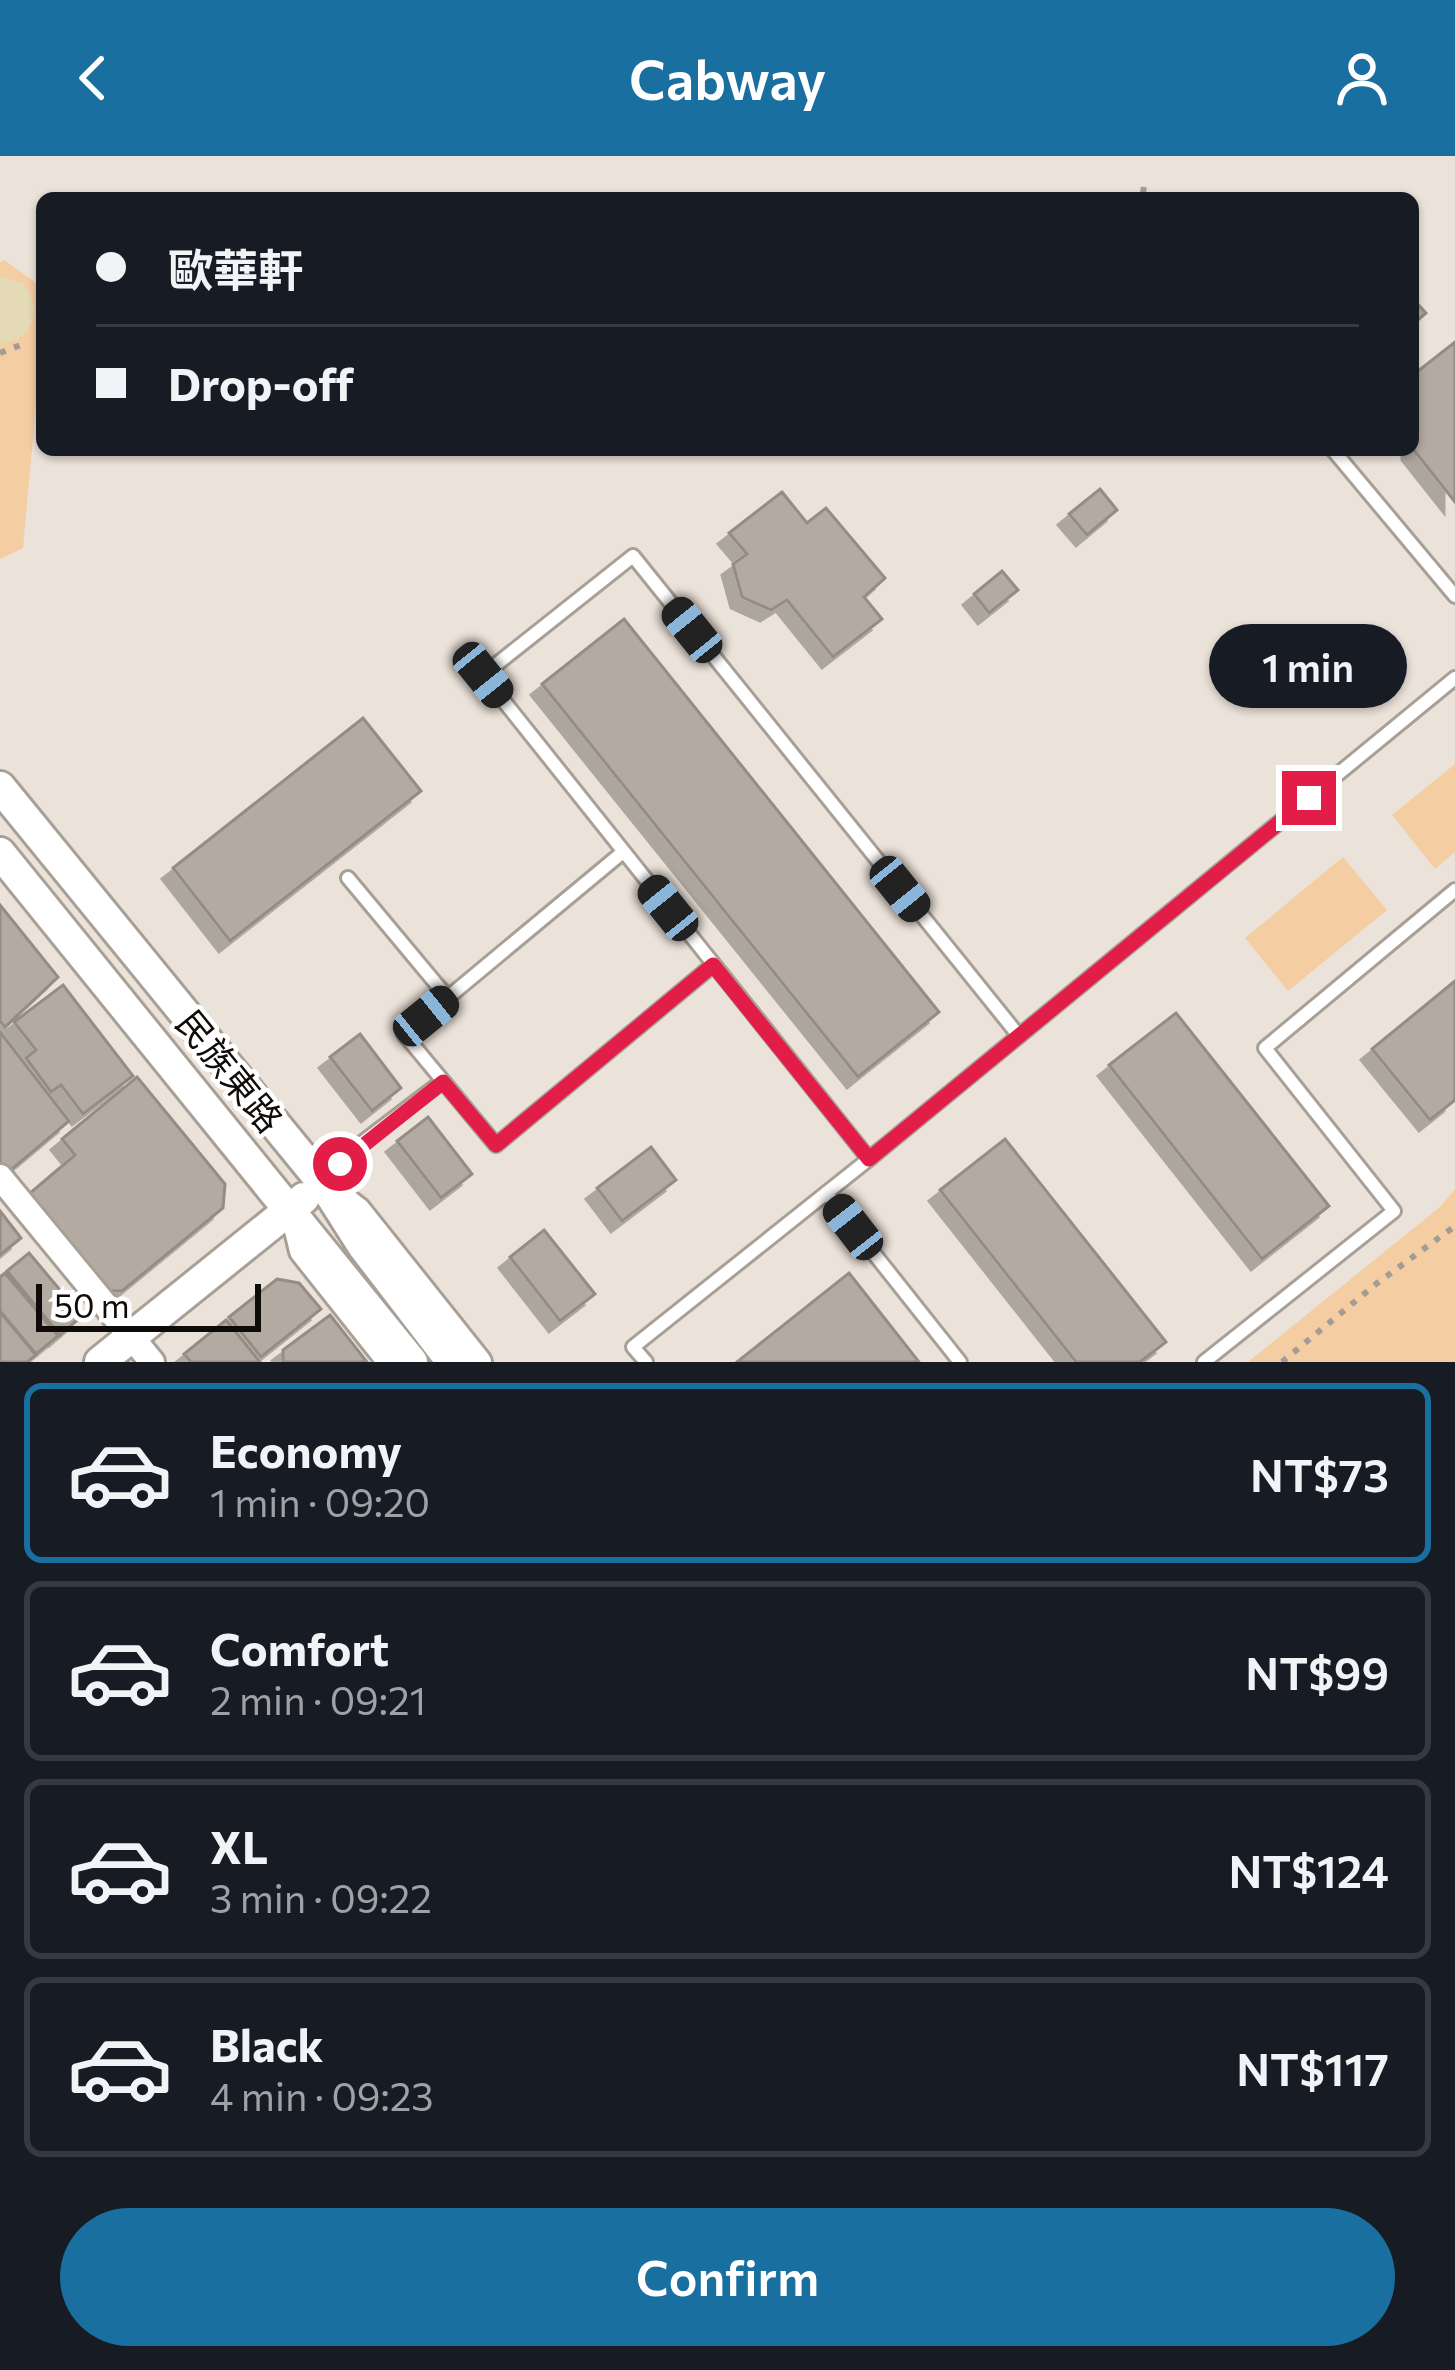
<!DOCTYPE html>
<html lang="en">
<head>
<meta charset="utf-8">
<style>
  :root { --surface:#171b24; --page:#20242c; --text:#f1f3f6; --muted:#9ea1a6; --line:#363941; --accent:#196f9f }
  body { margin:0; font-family:Commissioner,"Noto Sans TC",sans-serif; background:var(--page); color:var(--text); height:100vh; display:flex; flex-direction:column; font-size:45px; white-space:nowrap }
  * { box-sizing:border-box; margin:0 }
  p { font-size:39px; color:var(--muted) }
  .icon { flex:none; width:66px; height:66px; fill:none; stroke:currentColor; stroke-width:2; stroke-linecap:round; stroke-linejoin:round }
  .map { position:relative; height:1206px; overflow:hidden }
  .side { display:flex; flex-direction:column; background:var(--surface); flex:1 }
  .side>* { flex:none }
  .top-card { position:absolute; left:36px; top:36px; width:1383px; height:264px; border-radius:18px; box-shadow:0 3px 9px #0004; display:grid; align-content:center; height:264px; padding:0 60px; background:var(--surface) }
  .scale { position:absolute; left:36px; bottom:30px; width:225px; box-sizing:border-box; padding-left:12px; border:6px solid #0e0b08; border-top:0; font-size:33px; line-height:42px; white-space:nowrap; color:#0e0b08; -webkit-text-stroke:9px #fff; paint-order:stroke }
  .end { position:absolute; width:54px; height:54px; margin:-27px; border:15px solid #e11d48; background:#fff; box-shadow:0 0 0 6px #fff }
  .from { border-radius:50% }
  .bubble { position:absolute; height:84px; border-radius:42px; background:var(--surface); box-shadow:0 3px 9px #0004; font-size:39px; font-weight:600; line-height:84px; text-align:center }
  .car { position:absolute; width:36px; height:72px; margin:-36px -18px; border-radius:15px; box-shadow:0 0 9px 3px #0007; background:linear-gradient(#222 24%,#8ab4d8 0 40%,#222 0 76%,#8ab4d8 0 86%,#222 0) }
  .top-card b { display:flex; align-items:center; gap:42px; height:114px; font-size:45px }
  .top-card b+b { border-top:3px solid var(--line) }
  .top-card i { width:30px; height:30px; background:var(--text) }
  ul { padding:21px 0 0; list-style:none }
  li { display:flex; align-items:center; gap:36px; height:180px; margin:0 24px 18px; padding:0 36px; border:6px solid var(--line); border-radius:18px }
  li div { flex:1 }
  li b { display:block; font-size:45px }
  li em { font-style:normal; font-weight:600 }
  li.selected { border-color:var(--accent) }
  li>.icon { width:108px; height:108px; stroke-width:1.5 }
  .button { display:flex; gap:24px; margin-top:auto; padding:24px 60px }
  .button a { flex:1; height:138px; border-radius:72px; background:var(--accent); color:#fff; font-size:48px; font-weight:600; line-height:138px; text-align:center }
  header { display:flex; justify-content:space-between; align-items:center; height:156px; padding:0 60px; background:var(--accent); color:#fff; font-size:54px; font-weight:600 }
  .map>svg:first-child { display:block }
  .green { fill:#f4cda2 }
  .sand { fill:#e4dab5 }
  .building { fill:#b3aaa2; stroke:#958d85; stroke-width:3; filter:url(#shadow) }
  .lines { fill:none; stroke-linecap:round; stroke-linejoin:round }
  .service-casing { stroke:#a89f96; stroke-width:18 }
  .minor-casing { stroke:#a89f96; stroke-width:30 }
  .tertiary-casing { stroke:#a89f96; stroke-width:36 }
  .path { stroke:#a39c95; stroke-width:6; stroke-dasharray:6 9; stroke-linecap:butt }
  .service { stroke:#fff; stroke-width:12 }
  .minor { stroke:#fff; stroke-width:24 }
  .tertiary { stroke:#fff; stroke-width:30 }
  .route { stroke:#e11d48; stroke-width:15 }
  .labels { text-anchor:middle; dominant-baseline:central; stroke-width:9; stroke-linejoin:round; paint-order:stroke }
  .street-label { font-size:36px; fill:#0e0b08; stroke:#fff }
</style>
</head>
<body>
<header><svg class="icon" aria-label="back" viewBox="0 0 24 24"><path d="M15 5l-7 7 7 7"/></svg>Cabway<svg class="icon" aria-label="person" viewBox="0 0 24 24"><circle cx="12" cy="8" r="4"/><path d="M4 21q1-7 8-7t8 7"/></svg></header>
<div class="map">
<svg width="1455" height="1206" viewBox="0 0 1455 1206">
  <defs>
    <filter id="shadow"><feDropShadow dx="-11" dy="11" stdDeviation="0" flood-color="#0004"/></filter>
  </defs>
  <rect width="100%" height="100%" fill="#ebe2d9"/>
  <!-- green -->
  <path class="green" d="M4,104l38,27v51l-19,210 -23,11v-297z
    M1455,608v88l-20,17 -43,-54z
    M1343,701l44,53 -99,81 -43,-53z
    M1455,1033v173h-207l192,-155z"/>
  <!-- sand -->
  <path class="sand" d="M0,120l24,8c20,27 8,56 -24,60z"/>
  <!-- building -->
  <path class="building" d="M1413,143l13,14 -13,11z
    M1455,186v160l-42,-53v-74z
    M1100,333l17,21 -30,25 -18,-21z
    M782,336l25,31 19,-15 59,70 -21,19 18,22 -49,38 -46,-57 -16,10 -29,-13 -9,-33 14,-10 -18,-21z
    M1002,415l16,19 -29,23 -15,-19z
    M624,463l315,393 -81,65 -316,-393z
    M363,562l58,73 -191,150 -57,-73z
    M0,749l58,72 -53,50 -5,-6z
    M1455,825v119l-25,20 -58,-71z
    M63,829l70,91 -50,38 -22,-29 -10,7 -25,-34 10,-8 -22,-28z
    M1176,857l153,193 -67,53 -153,-194z
    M0,876l69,89 -64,54 -5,-6z
    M360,878l41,54 -29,23 -42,-54z
    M137,921l88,107 -2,24 -101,83 -25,-1 -75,-90 53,-45 -13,-16z
    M428,961l44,57 -31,24 -44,-57z
    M1005,983l161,203 -26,20h-64l-136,-172z
    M651,991l25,33 -54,41 -25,-33z
    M0,1055l21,27 -21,17z
    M544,1074l51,64 -35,27 -50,-64z
    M29,1097l53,63 -22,19 -53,-64z
    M5,1117l53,63 -22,18 -36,-43v-34z
    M849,1117l70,89h-182z
    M277,1123l22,4 22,26 -60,48 -32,-40z
    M0,1156l36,43 -9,7h-27z
    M330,1159l37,47h-84v-12z
    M226,1164l34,42h-69l-7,-8z"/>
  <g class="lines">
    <defs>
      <path id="service" d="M1333,294l122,146
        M623,696l-219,182 92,111 217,-180
        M348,722l100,120
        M869,1003l586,-481
        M325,1025l25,-29 93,-71
        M826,1037l134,169
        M646,1206l-13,-15 236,-188 -386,-484 150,-119 386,480
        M1204,1206l190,-151 -129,-163 190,-158"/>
      <path id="minor" d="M0,1021l152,185
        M333,1035l25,19 121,152
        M295,1066l7,29 88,111"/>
      <path id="tertiary" d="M0,631l323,396 40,63 89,116
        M0,697l412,509
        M100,1206l204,-164"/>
    </defs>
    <!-- service casing -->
    <use href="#service" class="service-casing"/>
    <!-- minor casing -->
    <use href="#minor" class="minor-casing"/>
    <!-- tertiary casing -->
    <use href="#tertiary" class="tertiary-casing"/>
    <!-- path -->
    <path class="path" d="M1143,37l2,-13
      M0,197l26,-10
      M1282,1206l94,-78 79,-58"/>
    <!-- service -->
    <use href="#service" class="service"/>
    <!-- minor -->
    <use href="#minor" class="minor"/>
    <!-- tertiary -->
    <use href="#tertiary" class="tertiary"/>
  </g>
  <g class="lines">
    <!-- route -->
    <path class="route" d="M340,1008l103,-82 53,63 217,-180 156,194 440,-361"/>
  </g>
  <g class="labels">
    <!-- street labels -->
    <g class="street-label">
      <text transform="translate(231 914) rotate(51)">民族東路</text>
    </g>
  </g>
</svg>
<div class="scale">50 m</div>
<i class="end from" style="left:340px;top:1008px"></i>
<i class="end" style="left:1309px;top:642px"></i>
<div class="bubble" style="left:1209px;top:468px;width:198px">1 min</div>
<i class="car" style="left:692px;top:474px;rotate:321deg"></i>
<i class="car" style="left:483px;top:519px;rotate:141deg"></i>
<i class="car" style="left:900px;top:733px;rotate:141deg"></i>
<i class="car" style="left:668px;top:752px;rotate:321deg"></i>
<i class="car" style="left:426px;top:860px;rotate:51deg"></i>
<i class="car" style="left:853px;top:1071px;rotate:322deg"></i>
<div class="top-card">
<b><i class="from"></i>歐華軒</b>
<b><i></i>Drop-off</b>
</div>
</div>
<section class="side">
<ul>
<li class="selected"><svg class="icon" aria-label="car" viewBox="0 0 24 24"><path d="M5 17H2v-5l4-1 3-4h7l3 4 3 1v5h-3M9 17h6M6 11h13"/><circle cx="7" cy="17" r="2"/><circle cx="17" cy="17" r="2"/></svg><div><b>Economy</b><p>1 min · 09:20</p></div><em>NT$73</em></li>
<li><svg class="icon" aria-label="car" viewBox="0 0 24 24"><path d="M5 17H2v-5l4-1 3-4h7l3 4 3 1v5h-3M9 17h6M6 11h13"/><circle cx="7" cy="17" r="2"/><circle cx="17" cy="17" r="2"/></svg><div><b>Comfort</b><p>2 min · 09:21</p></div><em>NT$99</em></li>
<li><svg class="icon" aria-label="car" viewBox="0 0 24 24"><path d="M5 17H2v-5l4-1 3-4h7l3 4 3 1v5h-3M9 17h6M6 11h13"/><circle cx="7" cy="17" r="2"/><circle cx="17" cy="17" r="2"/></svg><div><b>XL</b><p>3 min · 09:22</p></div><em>NT$124</em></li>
<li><svg class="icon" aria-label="car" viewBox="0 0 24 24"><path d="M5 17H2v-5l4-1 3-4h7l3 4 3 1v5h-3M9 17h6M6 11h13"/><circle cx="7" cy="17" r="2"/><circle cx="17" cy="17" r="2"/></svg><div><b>Black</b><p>4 min · 09:23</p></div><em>NT$117</em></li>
</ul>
<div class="button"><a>Confirm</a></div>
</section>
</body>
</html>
